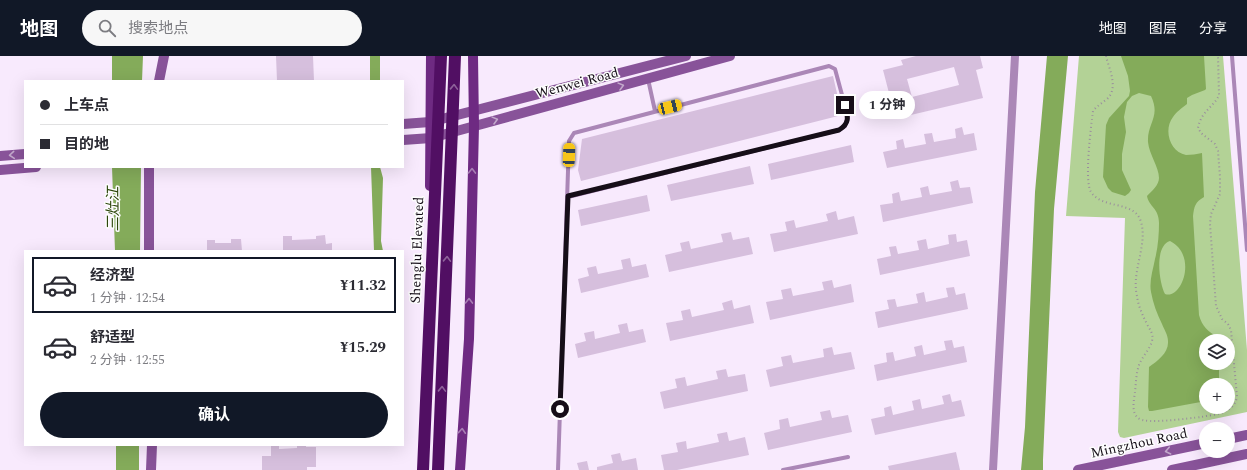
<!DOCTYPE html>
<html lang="zh">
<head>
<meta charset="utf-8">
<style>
  :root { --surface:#fff; --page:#f7f7f7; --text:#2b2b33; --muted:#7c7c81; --line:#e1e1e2; --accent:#111827 }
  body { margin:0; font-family:Spectral,"Noto Sans SC",serif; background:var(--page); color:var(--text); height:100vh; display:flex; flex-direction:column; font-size:15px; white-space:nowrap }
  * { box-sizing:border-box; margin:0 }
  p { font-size:13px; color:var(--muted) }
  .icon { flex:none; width:22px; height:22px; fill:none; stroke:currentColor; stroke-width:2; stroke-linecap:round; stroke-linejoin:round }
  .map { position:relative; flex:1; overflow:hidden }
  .drawer { position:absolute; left:24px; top:194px; width:380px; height:196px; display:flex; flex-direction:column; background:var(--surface); border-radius:0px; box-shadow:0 4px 16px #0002 }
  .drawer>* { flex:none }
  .top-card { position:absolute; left:24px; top:24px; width:380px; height:88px; border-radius:0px; box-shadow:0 4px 16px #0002; display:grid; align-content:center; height:88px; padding:0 16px; background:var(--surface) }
  .tools { position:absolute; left:1199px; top:278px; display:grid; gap:8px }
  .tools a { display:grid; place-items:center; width:36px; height:36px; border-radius:50%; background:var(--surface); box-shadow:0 4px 16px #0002; font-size:20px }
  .end { position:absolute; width:18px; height:18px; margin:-9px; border:5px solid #160e18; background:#fff; box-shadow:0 0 0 2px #fff }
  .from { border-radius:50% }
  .bubble { position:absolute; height:28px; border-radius:14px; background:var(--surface); box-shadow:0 4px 16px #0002; font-size:13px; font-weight:700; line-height:28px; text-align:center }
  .car { position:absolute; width:12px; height:24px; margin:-12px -6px; border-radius:5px; box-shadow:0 0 3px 1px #0007; background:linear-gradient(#f5c518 24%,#345 0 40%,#f5c518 0 76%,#345 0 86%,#f5c518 0) }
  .top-card b { display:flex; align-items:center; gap:14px; height:38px; font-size:15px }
  .top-card b+b { border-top:1px solid var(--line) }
  .top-card i { width:10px; height:10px; background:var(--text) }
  ul { padding:7px 0 0; list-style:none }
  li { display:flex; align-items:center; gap:12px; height:56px; margin:0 8px 6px; padding:0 8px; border:2px solid transparent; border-radius:0px }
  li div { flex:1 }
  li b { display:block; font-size:15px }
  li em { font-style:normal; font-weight:700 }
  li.active { border-color:var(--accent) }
  li>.icon { width:36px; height:36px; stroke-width:1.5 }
  .cta { display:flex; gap:8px; margin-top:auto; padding:8px 16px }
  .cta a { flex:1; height:46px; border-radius:24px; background:var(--accent); color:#fff; font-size:16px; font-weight:700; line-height:46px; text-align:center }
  header { display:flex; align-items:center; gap:24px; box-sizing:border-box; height:56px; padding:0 20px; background:var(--accent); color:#fff }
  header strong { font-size:19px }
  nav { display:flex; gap:22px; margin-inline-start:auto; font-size:14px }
  .search { width:280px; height:36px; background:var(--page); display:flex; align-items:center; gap:10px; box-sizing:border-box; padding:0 14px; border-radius:22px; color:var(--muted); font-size:15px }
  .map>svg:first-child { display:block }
  .green { fill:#b3d296; fill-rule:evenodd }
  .water { fill:#84ab5a; fill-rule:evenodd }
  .building { fill:#d6bfdd; fill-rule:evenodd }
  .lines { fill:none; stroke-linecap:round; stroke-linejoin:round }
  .path { stroke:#9a8e9d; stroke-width:2; stroke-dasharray:1 3; stroke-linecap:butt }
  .lane { stroke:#ab87b7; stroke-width:4 }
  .street { stroke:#ab87b7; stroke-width:8 }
  .secondary { stroke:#885399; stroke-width:10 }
  .primary { stroke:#6e2a82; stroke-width:10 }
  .highway-bridge { stroke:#510f63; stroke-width:12 }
  .oneway { stroke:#c2a8cb }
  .oneway2 { stroke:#8d6299 }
  .oneway3 { stroke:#a77eb3 }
  .route { stroke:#160e18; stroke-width:5 }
  .labels { text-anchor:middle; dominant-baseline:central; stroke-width:3; stroke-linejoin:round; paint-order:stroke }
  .street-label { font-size:14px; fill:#160e18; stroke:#fdfdfd }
  .water-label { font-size:15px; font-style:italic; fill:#2d460b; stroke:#fdfdfd }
</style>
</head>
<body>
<header>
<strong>地图</strong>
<div class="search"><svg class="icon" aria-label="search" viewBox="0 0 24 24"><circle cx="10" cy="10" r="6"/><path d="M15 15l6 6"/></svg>搜索地点</div>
<nav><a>地图</a><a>图层</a><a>分享</a></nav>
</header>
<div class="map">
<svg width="1247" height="414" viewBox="0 0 1247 414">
  <rect width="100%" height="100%" fill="#f8eafd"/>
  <!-- green -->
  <path class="green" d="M1079,0h144l24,294v62l-123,26 -4,-1 -2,-5 7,-214 -59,-2zM1206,285h22v22h-22zM1206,329h22v22h-22z"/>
  <!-- water -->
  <path class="water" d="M112,0h31l-1,25h-30z
    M370,0h10v25h-10z
    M1047,0h21l-14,153 -11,251v10h-22l4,-43 10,-235z
    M1121,0h83l2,33 -1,1 -13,5 -5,3v6c-5,4 -11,8 -14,13 -10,13 -3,35 13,38 5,0 11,-1 16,-2l2,44c-9,5 -10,10 -11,19l6,99c3,11 9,17 19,22v4h-12v22h13v22h-13v16l-54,10h-3l-1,-4 1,-40c8,-6 20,-14 19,-26 0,-6 -4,-12 -6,-17 -5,-10 -9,-21 -11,-32 -2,-11 2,-22 4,-33 3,-11 4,-25 4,-36 0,-15 -10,-16 -12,-27 5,-5 12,-11 12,-18 0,-11 -10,-24 -11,-36 -1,-19 13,-25 3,-46l-12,-3 -7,3 -5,6 -3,15 2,15 -4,22v16l9,20 -2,3 -4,3 -13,-4 -4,-4 -5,-11 3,-52 3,-7 20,-22 1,-5 -2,-15zM1170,185c28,14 12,59 -5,53 -6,-11 -11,-48 5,-53z
    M112,111h29l-1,84h-25z
    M371,111h9l3,11 -2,63 2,10h-9z
    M116,389h23v25h-23z"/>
  <!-- building -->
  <path class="building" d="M276,0h37l1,25h-37z
    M916,0h64l3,12 -7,2 7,28 -85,20 -7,-26 -2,1 -6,-23 20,-5 -2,-5zM954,11l5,18 -47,12 -5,-18z
    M833,20l9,39 -261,66 -3,-11 4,-31z
    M962,71l2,8 10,-2 3,17 -90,18 -4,-16 14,-3 -1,-8 7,-2 2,9 21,-4 -2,-10 8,-1 2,9 22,-4 -1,-9z
    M851,89l3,17 -83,18 -3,-16z
    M750,110l4,18 -83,17 -4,-16z
    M958,124l2,8 10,-1 3,16 -90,19 -3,-17 13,-2 -1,-9 7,-2 2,9 21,-4 -2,-9 8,-2 2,9 22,-4 -2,-9z
    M647,139l3,16 -69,15 -3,-16z
    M836,155l2,9 16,-4 4,18 -84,18 -4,-18 17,-3 -2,-9 9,-2 2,8 32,-7 -2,-7z
    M731,176l2,8 16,-3 4,17 -84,18 -4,-17 17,-4 -2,-8 9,-2 2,8 32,-7 -2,-8z
    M956,178l1,8 10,-2 3,16 -90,19 -3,-16 14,-3 -2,-9 7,-1 2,8 21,-4 -2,-9 9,-2 2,10 21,-5 -1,-9z
    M325,179l1,9 6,-1v8h-49v-15h9v4l24,-1v-3z
    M231,183h10l1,12h-35v-11h8v3h16z
    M630,202l2,9 14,-3 3,13 -68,16 -3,-14 11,-3 -2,-8 9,-2 2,8 25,-5 -2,-9z
    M832,224l2,8 17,-4 3,18 -84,18 -4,-18 17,-3 -2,-9 10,-2 2,8 31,-6 -2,-8z
    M954,231l2,8 9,-2 3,16 -90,19 -3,-16 14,-3 -2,-9 8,-1 2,8 21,-4 -2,-9 8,-2 2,10 22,-5 -2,-9z
    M732,244l2,9 16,-4 4,18 -84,18 -4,-18 17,-3 -2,-9 9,-2 2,8 32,-7 -2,-7z
    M627,267l2,9 14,-3 3,13 -68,16 -3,-14 11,-3 -2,-8 10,-2 1,8 25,-6 -2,-8z
    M952,284l2,8 10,-2 3,16 -90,19 -3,-16 13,-3 -1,-9 7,-1 2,9 21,-5 -2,-9 8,-2 2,10 22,-5 -2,-9z
    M832,291l2,8 17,-3 4,17 -85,18 -4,-17 17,-4 -2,-9 10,-2 2,8 31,-6 -1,-8z
    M726,313l2,8 17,-3 3,17 -84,18 -4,-17 17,-4 -2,-9 10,-2 2,9 31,-7 -2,-8z
    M950,338l2,8 9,-2 4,16 -90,19 -4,-16 14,-3 -1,-8 7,-2 2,9 21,-5 -2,-9 8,-2 2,10 22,-5 -2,-8z
    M830,354l2,8 16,-3 4,17 -84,18 -4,-17 16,-4 -1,-9 9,-2 2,9 32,-7 -2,-8z
    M727,376l2,9 16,-4 4,18 -72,15h-13l-3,-15 17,-3 -2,-9 10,-2 1,8 32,-7 -2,-8z
    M297,389h9v2h10v20h-9v3h-45v-14h9v-10h8v3l18,-1z
    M956,396l4,18h-71l-1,-4z
    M620,397l2,8 14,-3 2,12h-41v-3l16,-4 -2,-8z
    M587,405l2,9h-10l-2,-7z"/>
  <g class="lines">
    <!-- path -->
    <path class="path" d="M1106,0c3,13 13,32 1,43 -5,4 -10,7 -14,12 -2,16 -9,70 -2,81 12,18 44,8 50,30 7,23 -10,50 -4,74 1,9 5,18 9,26 3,7 8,11 6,19 -2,8 -10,16 -13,24 -3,9 -3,18 -4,27 -1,8 -4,20 3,26 8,7 51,0 63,-1 15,-3 32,-3 36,-20l-6,-67 -3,-6 -6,-5 -6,-13 -6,-82 1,-10 9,-20v-17l-2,-26 -3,-7 -14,-11 -3,-5c3,-17 16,-21 21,-33l-1,-39"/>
    <!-- lane -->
    <path class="lane" d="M1232,0l15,194
      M648,23l7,32
      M558,414l11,-329 5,-8 255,-67 6,3 13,48 -3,9 -6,4 -271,67
      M783,414l65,-13"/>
    <!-- street -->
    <path class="street" d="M993,414l22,-414"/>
    <!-- secondary -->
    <path class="secondary" d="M159,25l5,-25
      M403,68l27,-2 256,-66
      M403,84l28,-2 299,-82
      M0,100l25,-2
      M0,114l36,-3
      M149,195v-84
      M1228,383l19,-4
      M151,414l1,-25
      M1078,414l128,-27
      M1172,414l75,-16"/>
    <!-- primary -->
    <path class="primary" d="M430,130l1,-130
      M460,414l9,-131 5,-213 -1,-70"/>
    <!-- highway-bridge -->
    <path class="highway-bridge" d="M423,414l18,-414
      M438,414l17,-414"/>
  </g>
  <!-- one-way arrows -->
  <defs><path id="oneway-chevron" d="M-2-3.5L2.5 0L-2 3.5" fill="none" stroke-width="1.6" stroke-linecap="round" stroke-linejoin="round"/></defs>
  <g class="oneway">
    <use href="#oneway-chevron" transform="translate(621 30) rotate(-15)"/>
    <use href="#oneway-chevron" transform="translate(495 64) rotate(-15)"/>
    <use href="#oneway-chevron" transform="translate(12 99) rotate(175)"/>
    <use href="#oneway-chevron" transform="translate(1168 395) rotate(168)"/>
  </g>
  <g class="oneway2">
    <use href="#oneway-chevron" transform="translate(454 31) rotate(-88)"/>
    <use href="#oneway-chevron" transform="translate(447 203) rotate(-88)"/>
    <use href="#oneway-chevron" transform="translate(442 333) rotate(-88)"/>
  </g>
  <g class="oneway3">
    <use href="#oneway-chevron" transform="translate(472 115) rotate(-89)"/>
    <use href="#oneway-chevron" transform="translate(469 245) rotate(-89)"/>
    <use href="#oneway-chevron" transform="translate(462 375) rotate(-86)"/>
  </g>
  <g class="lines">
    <!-- route -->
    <path class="route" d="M560,353l8,-213 271,-66c11,-7 9,-13 6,-25"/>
  </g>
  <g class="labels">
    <!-- street labels -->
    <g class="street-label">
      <text transform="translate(577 27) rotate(-15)">Wenwei Road</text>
      <text transform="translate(417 194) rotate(-88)">Shenglu Elevated</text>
      <text transform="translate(1139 387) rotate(-12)">Mingzhou Road</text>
    </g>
    <!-- water labels -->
    <g class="water-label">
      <text transform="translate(113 153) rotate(-90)">三灶江</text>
    </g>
  </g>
</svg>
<div class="tools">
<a><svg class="icon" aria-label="layers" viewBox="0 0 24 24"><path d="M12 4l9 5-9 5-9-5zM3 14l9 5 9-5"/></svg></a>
<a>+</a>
<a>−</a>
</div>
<i class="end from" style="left:560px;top:353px"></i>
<i class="end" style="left:845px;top:49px"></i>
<div class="bubble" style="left:859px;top:35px;width:56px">1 分钟</div>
<i class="car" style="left:670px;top:51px;rotate:76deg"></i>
<i class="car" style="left:569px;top:99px;rotate:2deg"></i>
<div class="top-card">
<b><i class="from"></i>上车点</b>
<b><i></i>目的地</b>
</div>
<section class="drawer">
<ul>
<li class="active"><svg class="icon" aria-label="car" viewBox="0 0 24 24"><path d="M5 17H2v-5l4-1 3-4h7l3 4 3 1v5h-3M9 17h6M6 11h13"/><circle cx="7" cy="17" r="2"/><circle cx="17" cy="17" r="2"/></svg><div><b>经济型</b><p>1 分钟 · 12:54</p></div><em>¥11.32</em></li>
<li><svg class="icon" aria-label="car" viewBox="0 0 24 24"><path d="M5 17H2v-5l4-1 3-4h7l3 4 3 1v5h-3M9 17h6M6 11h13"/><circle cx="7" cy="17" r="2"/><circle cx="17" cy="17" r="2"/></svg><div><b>舒适型</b><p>2 分钟 · 12:55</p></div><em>¥15.29</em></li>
</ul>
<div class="cta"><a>确认</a></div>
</section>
</div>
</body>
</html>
